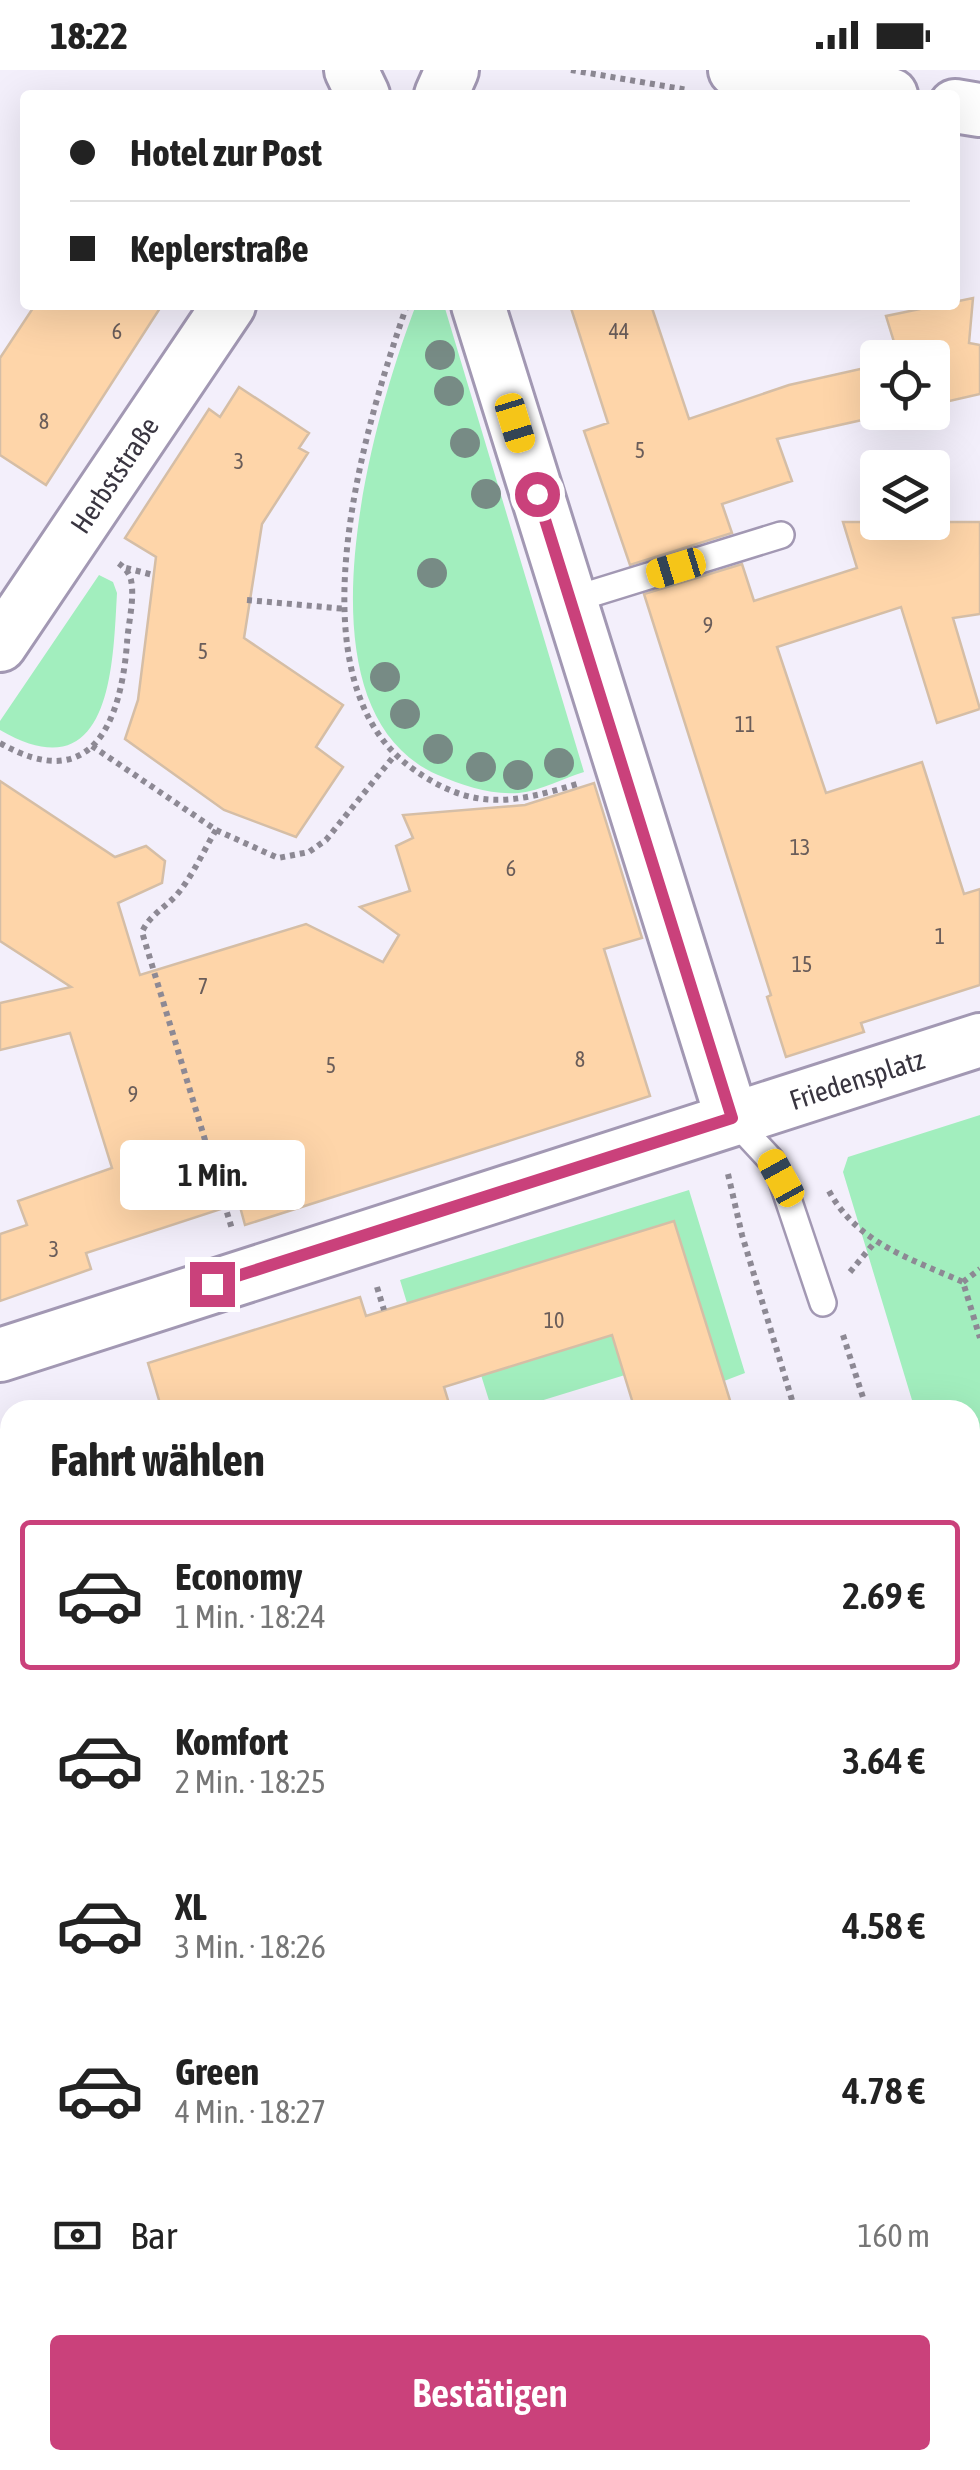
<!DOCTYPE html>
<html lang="de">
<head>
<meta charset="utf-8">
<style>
  :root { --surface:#fff; --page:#f6f6f6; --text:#222; --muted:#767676; --line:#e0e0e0; --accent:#ca417b }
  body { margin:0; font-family:"Asap Condensed",sans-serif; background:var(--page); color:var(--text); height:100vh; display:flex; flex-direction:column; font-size:38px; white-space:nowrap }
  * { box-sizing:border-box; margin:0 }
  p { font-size:32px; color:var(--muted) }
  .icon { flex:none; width:55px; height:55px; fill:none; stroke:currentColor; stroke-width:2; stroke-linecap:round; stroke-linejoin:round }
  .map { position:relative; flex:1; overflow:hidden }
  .panel { position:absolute; left:0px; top:1330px; width:980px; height:1070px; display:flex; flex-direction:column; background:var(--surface); border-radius:30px 30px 0 0; box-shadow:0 10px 40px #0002 }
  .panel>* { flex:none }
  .hud { position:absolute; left:20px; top:20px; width:940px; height:220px; border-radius:10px; box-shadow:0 10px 40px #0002; display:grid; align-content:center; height:220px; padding:0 50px; background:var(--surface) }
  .tools { position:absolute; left:860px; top:270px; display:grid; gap:20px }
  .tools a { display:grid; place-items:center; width:90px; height:90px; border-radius:10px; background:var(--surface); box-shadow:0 10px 40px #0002; font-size:50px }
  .end { position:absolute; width:45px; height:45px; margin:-22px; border:12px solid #ca417b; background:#fff; box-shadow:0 0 0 5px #fff }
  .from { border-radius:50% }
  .bubble { position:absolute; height:70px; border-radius:10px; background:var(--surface); box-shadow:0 10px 40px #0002; font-size:32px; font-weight:600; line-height:70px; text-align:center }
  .car { position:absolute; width:30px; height:60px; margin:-30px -15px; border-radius:12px; box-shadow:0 0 8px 2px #0007; background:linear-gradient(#f5c518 24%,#345 0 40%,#f5c518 0 76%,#345 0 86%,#f5c518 0) }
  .hud b { display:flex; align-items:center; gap:35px; height:95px; font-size:38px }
  .hud b+b { border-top:2px solid var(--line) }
  .hud i { width:25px; height:25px; background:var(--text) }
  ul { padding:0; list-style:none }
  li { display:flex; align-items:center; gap:30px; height:150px; margin:0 20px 15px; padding:0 30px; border:5px solid transparent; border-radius:10px }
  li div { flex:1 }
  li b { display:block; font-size:38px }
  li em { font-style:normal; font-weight:600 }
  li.active { border-color:var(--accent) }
  li>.icon { width:90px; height:90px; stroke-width:1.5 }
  h2 { padding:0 50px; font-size:45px; line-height:120px }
  .pay { display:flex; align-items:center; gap:25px; height:110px; padding:0 50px; font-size:38px }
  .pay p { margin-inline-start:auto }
  .button { display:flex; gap:20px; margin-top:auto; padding:20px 50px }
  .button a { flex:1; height:115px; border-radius:10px; background:var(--accent); color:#fff; font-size:40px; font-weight:600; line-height:115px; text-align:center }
  .status { display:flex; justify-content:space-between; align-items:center; height:70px; padding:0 50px; background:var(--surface); direction:ltr }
  .status svg { height:28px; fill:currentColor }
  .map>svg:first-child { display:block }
  .green { fill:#a2eebe }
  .building { fill:#fed5a9; stroke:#d5bea6; stroke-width:2.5 }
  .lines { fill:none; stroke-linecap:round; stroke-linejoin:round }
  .service-casing { stroke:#a298b3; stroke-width:30 }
  .minor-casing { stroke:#a298b3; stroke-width:58 }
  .tertiary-casing { stroke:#a298b3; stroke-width:60 }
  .path { stroke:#8d8994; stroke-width:6; stroke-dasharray:5 5; stroke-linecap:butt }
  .service { stroke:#fff; stroke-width:25 }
  .minor { stroke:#fff; stroke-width:52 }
  .tertiary { stroke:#fff; stroke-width:55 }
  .tree { fill:#778b85 }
  .route { stroke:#ca417b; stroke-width:12 }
  .labels { text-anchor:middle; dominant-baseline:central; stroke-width:8; stroke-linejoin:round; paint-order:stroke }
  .number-label { font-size:22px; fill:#6a5d5a }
  .street-label { font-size:28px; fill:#393540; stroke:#f3effb }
</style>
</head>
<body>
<div class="status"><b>18:22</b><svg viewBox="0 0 49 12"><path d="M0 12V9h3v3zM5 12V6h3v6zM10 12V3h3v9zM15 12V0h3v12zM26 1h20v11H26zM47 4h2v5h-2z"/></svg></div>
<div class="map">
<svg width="980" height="2400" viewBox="0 0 980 2400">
  <rect width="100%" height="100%" fill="#f3effb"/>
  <!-- green -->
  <path class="green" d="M416,235h28l140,467c-20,6 -44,19 -65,21 -28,2 -55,-7 -81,-18 -149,-65 -66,-356 -22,-470z
    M99,505l14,7 4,11c-4,71 -5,202 -117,137v-9z
    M980,1045v513l-10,-33v-185h-55l-72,-238 5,-15z
    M689,1120l56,183 -21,8 -50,-160 -267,82 -7,-23z
    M612,1265l13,40 -114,35h-19l-11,-35z"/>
  <!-- building -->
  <path class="building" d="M973,228l-4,45 11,2v49l-48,11v-47h-33l-13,-42z
    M35,235h127l-116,180 -46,-30v-97z
    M570,235h81l38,114 100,-34 89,-20v47h20l-121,27 15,42 -70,23 10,29 -102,32 -46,-134 24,-8z
    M239,317l70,46 -10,15 9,5 -46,71 -18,114 99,67 -27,42 27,20 -47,70 -72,-27 -99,-71 13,-39 18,-143 -31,-19 84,-129 11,8z
    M843,452h137v92l-27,4 27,91 -43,14 -36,-116 -124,40 49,146 96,-31 42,132 16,-5v96l-119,38 3,9 -78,25 -19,-60 4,-2 -127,-401 98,-30 12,37 103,-33z
    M0,711l115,76 31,-11 19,15 -3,22 -44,20 22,72 166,-51 77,38 16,-27 -39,-28 50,-16 -14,-45 17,-8 -10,-23 122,-10 69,-22 48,155 -38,11 46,147 -405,129 -6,-22 -153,50 5,16 -91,32v-67l27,-9 -9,-24 94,-33 -42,-135 -70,17v-47l71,-16 -71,-46z
    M674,1151l59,189h-98l-23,-75 -168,52 7,23h-289l-14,-47 212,-66 6,19z"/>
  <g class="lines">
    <defs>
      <path id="service" d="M571,530l210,-65
        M732,1048l39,42 10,18 42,125"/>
      <g id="minor">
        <path d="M351,0l12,25"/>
        <path d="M735,0l156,25"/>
        <path d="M441,25l11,-25"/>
        <path d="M955,36l25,4"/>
        <path d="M478,235l254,813"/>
        <path id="s1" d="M0,575l229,-340"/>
        <path id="s2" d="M0,1285l980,-315"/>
        <path d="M970,1736l10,31"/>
      </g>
      <path id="tertiary" d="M0,1916l10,31
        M142,2390l3,10"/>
    </defs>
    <!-- service casing -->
    <use href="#service" class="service-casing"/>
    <!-- minor casing -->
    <use href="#minor" class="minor-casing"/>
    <!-- tertiary casing -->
    <use href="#tertiary" class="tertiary-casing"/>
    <!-- path -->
    <path class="path" d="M571,0l117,20
      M407,235c-42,120 -120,375 6,464 59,42 98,35 164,15
      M126,498l27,7
      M247,530l99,9
      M0,673c92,53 121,-21 127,-100 1,-19 8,-44 4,-63 -2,-8 -7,-13 -14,-18
      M92,676l124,84 62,28 31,-6 17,-12 68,-84
      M216,760c-12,20 -22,43 -37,62 -12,15 -29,22 -37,40l90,297
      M728,1104l14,61 53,175
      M829,1121c28,52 82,68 134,91l17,56
      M850,1202l25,-30
      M963,1212l17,-13
      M377,1217l7,23
      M843,1265l24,75"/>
    <!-- service -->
    <use href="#service" class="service"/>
    <!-- minor -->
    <use href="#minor" class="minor"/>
    <!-- tertiary -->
    <use href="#tertiary" class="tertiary"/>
  </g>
  <!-- trees -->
  <g class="tree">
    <circle cx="440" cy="285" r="15"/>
    <circle cx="449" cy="321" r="15"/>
    <circle cx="465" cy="373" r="15"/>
    <circle cx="486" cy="424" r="15"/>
    <circle cx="432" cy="503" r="15"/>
    <circle cx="385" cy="607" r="15"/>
    <circle cx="405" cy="644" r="15"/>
    <circle cx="438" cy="679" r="15"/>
    <circle cx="559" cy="693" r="15"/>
    <circle cx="481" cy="697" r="15"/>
    <circle cx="518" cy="705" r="15"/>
  </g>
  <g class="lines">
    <!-- route -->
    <path class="route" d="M212,1214l520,-166 -195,-624"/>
  </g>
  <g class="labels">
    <!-- number labels -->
    <g class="number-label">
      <text x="117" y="261">6</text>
      <text x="619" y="261">44</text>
      <text x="44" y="351">8</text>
      <text x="640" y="380">5</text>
      <text x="239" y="391">3</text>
      <text x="708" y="555">9</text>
      <text x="203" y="581">5</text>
      <text x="745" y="654">11</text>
      <text x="800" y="777">13</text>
      <text x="511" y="798">6</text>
      <text x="940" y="866">1</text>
      <text x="802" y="894">15</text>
      <text x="203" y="916">7</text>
      <text x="580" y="989">8</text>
      <text x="331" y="995">5</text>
      <text x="133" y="1024">9</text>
      <text x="54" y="1179">3</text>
      <text x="554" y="1250">10</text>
    </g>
    <!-- street labels -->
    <g class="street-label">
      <text stroke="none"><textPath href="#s1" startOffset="205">Herbststraße</textPath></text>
      <text stroke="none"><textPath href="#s2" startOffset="900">Friedensplatz</textPath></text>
    </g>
  </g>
</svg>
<div class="tools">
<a><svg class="icon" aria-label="locate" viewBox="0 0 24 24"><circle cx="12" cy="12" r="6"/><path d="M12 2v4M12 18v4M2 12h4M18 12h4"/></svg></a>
<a><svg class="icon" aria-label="layers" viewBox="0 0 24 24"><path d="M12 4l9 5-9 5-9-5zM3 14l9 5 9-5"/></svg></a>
</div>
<i class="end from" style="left:537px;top:424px"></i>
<i class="end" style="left:212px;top:1214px"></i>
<div class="bubble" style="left:120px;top:1070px;width:185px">1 Min.</div>
<i class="car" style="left:515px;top:353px;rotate:163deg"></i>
<i class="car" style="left:676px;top:498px;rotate:253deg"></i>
<i class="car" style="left:781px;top:1108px;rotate:331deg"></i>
<div class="hud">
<b><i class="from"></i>Hotel zur Post</b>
<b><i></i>Keplerstraße</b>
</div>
<section class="panel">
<h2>Fahrt wählen</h2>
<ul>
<li class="active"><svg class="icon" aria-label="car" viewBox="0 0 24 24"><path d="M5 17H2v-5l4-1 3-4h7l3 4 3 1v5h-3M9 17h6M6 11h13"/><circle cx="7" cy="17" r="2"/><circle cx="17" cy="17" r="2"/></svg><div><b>Economy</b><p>1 Min. · 18:24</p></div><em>2.69 €</em></li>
<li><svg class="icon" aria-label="car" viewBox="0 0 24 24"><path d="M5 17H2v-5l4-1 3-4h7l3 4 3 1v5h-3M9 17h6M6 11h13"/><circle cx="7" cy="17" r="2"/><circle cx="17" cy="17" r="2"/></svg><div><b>Komfort</b><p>2 Min. · 18:25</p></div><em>3.64 €</em></li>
<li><svg class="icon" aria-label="car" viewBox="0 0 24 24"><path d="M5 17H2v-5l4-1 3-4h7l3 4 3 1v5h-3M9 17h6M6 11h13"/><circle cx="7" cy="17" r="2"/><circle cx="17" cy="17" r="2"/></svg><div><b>XL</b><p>3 Min. · 18:26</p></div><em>4.58 €</em></li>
<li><svg class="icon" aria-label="car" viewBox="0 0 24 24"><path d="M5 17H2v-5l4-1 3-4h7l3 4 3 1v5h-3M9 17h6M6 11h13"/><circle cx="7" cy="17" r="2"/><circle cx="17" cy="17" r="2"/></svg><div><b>Green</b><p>4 Min. · 18:27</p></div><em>4.78 €</em></li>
</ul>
<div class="pay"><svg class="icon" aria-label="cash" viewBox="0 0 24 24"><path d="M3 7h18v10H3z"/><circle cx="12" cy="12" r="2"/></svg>Bar<p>160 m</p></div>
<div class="button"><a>Bestätigen</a></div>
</section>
</div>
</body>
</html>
